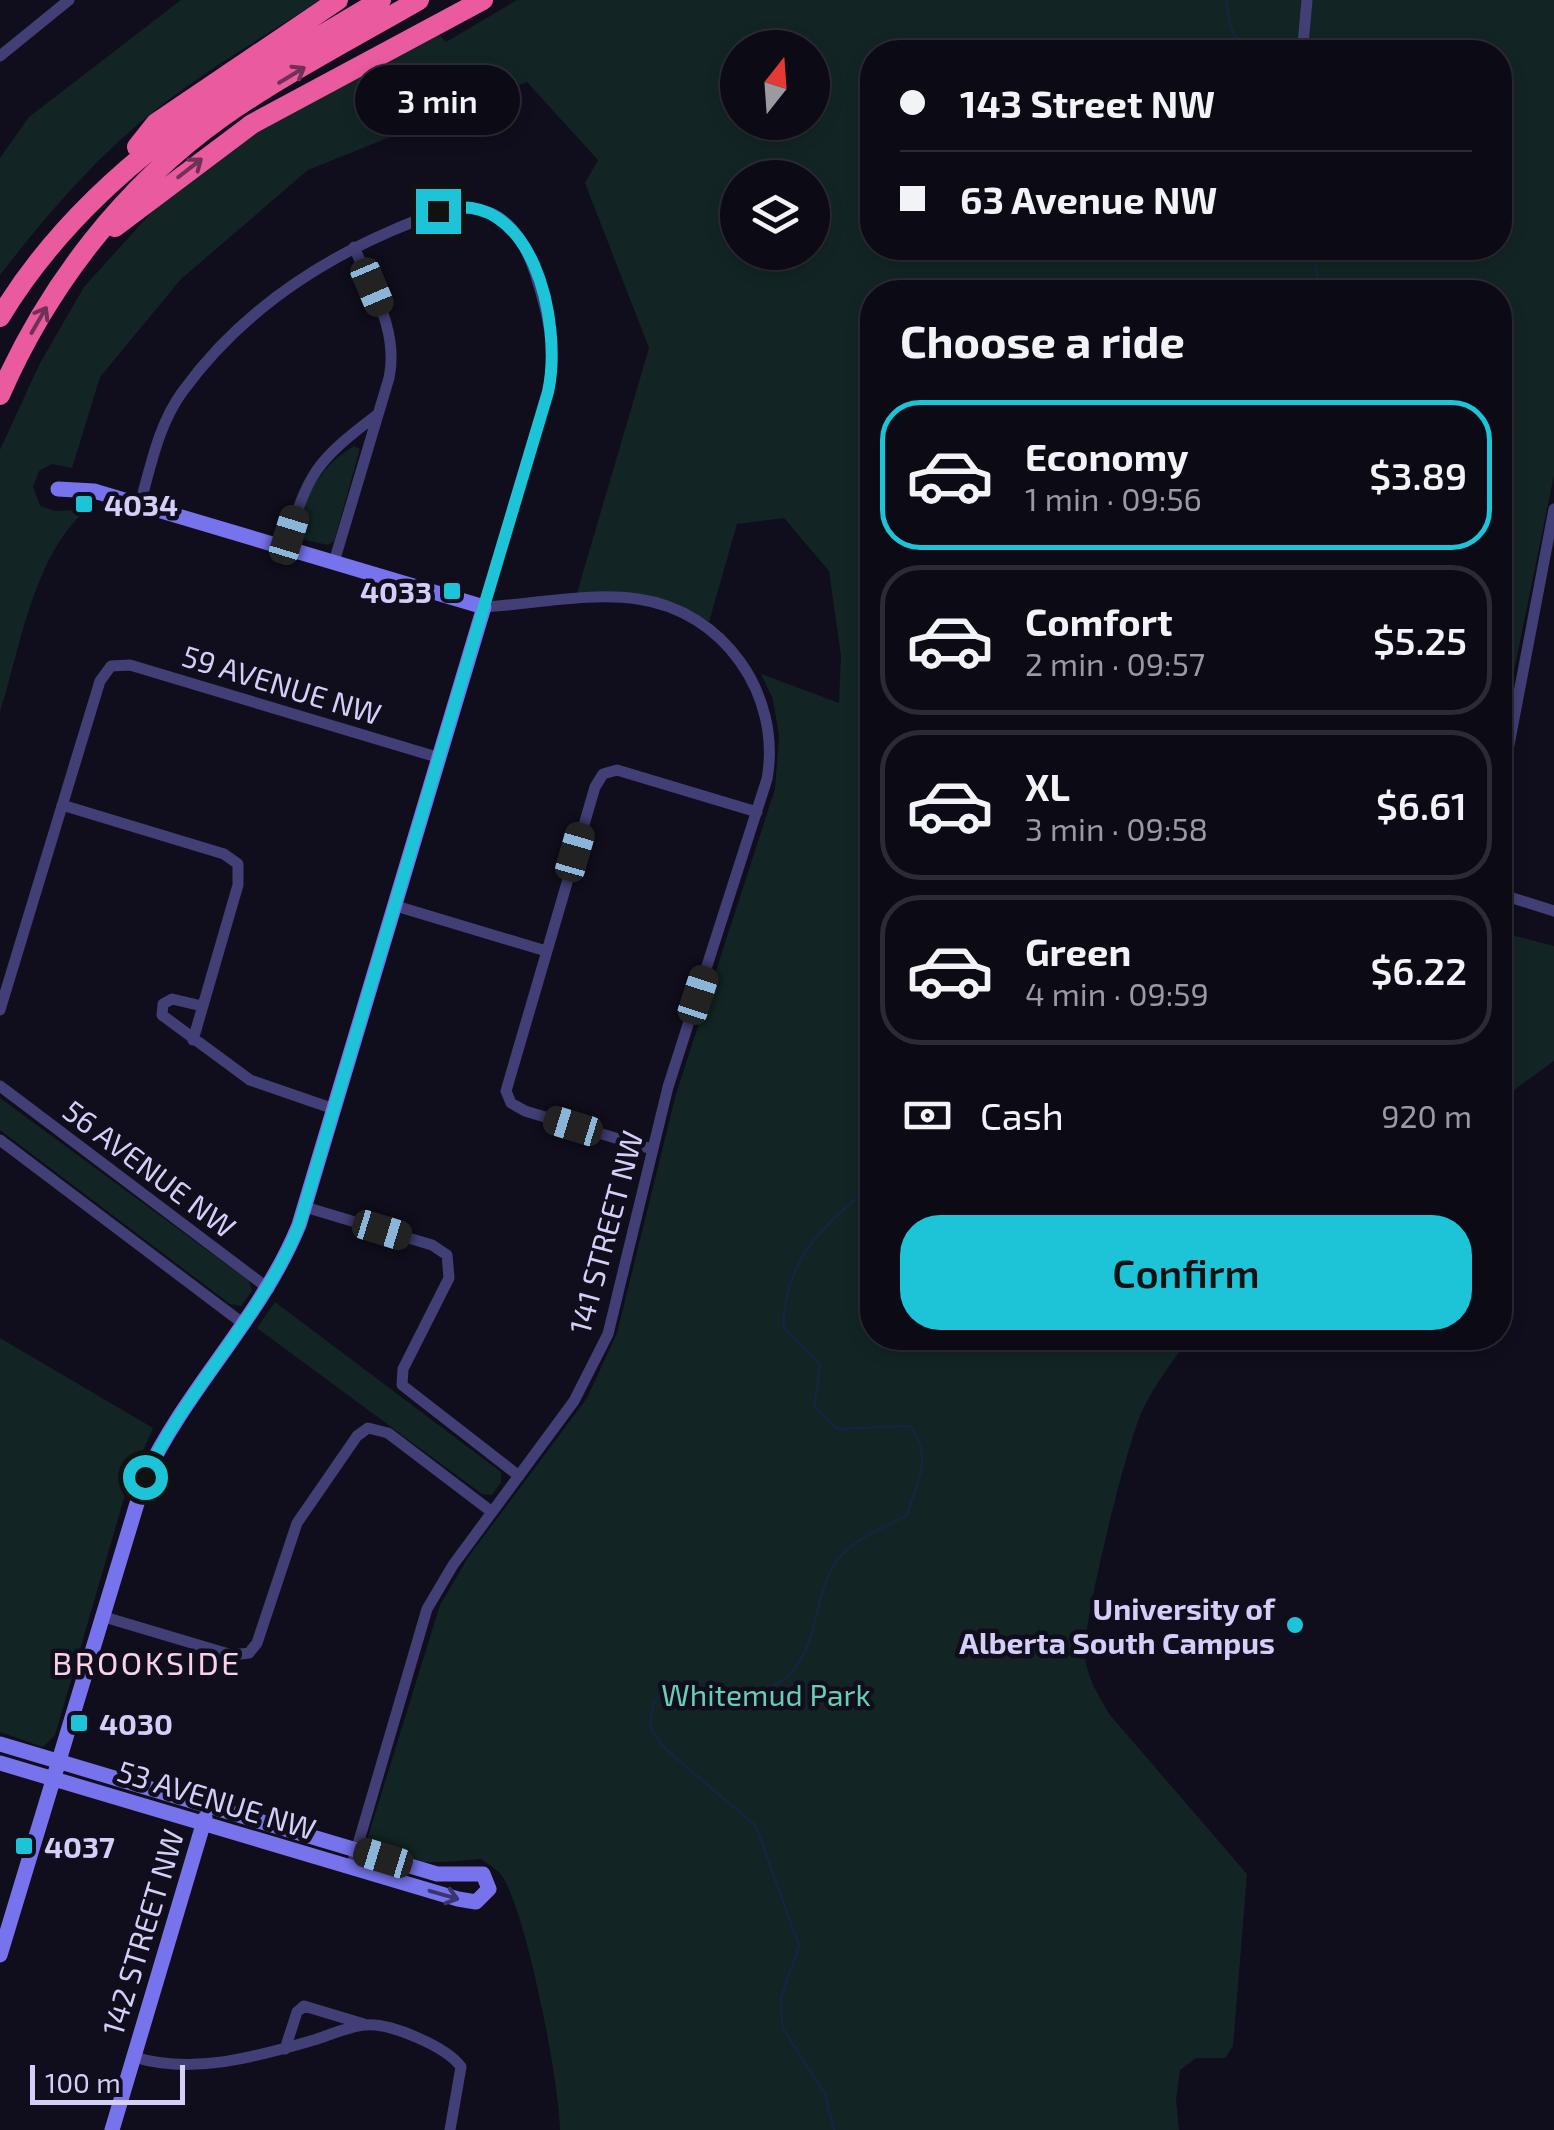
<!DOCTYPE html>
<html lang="en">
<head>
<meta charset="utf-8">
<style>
  :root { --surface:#0c0a15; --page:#1a1822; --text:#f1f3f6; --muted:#9a9aa0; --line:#2c2b34; --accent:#1dc4d7 }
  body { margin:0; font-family:"Exo 2",sans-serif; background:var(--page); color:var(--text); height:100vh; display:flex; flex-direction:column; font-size:38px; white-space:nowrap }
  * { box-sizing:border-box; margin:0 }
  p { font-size:32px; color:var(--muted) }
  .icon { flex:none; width:55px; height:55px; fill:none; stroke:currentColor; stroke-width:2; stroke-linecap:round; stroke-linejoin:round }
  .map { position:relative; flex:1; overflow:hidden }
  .details { position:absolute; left:860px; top:280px; width:652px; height:1070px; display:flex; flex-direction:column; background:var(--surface); border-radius:40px; box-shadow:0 5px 15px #0003,0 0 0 2px var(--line) }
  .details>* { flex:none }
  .hud { position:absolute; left:860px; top:40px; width:652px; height:220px; border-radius:40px; box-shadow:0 5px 15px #0003,0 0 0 2px var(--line); display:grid; align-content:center; height:220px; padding:0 40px; background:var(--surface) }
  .needle { width:65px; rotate:17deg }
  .controls { position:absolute; left:720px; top:30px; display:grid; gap:20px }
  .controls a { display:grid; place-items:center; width:110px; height:110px; border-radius:50%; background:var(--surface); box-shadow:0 5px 15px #0003,0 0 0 2px var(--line); font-size:50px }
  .scale { position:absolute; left:30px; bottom:25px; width:155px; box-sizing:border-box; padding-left:10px; border:5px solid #d4cff9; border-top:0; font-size:28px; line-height:35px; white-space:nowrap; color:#d4cff9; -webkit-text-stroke:8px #100e1c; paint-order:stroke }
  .end { position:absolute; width:45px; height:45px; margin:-22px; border:12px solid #1dc4d7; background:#111; box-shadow:0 0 0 5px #111 }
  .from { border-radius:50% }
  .bubble { position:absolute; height:70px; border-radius:35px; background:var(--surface); box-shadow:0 5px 15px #0003,0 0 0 2px var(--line); font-size:32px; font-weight:600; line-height:70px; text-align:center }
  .car { position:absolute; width:30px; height:60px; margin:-30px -15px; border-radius:12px; box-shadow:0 0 8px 2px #0007; background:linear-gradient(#222 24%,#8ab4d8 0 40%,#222 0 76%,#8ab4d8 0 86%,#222 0) }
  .hud b { display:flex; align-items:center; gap:35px; height:95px; font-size:38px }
  .hud b+b { border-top:2px solid var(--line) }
  .hud i { width:25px; height:25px; background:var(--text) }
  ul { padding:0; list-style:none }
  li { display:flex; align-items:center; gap:30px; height:150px; margin:0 20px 15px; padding:0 20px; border:5px solid var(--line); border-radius:40px }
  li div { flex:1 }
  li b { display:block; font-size:38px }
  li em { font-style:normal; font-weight:600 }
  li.current { border-color:var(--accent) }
  li>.icon { width:90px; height:90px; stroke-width:1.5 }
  h2 { padding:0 40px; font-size:45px; line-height:120px }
  .pay { display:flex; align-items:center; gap:25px; height:110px; padding:0 40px; font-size:38px }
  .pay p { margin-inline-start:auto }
  .primary-button { display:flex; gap:20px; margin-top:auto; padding:20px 40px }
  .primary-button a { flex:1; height:115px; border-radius:40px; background:var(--accent); color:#111; font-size:40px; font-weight:600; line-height:115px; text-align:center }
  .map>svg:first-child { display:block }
  .green { fill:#122524; fill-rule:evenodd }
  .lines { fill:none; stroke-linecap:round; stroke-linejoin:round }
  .stream { stroke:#15253f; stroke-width:2.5 }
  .street { stroke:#413f75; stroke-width:11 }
  .secondary { stroke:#7673ec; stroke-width:15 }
  .highway { stroke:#e95a9e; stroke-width:20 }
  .oneway { stroke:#723056 }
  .oneway2 { stroke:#39366f }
  .route { stroke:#1dc4d7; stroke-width:12 }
  .poi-dot { fill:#1dc4d7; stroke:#100e1c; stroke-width:4 }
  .labels { text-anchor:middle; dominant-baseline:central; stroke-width:9; stroke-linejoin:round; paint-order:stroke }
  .poi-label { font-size:30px; font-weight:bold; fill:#d4cff9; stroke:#100e1c; text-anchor:start }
  .street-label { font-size:30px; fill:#d4cff9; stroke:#100e1c }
  .park-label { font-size:30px; fill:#66ceb4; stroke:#100e1c }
  .neighbourhood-label { font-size:32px; letter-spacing:2.5px; fill:#f9d1ea; stroke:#100e1c }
</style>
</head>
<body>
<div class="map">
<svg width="1554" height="2130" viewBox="0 0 1554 2130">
  <rect width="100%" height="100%" fill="#100e1c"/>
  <!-- green -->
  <path class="green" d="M181,0h139c-64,42 -133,80 -191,132 -48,43 -89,91 -129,143v-117l29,-41z
    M517,0h1037v475l-54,264v-447h-628v1046h317c-16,23 -34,46 -46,71 -15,29 -63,223 -58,249 3,21 14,39 25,57l137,159 -14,172 -8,12h-29l-16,12 -4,30 3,30h-619c-1,-50 -32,-208 -56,-251 -4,-8 -15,-14 -23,-20 -35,2 -88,12 -115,-16l74,-238 29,-49 118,-158 30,-65 59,-239 99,-305 4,-53 -6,-37 -12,-25 78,29 2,-47 -12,-85 -45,-53 -47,6 -28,98 -31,-16 -101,-13 72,-245 -64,-165 13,-23 -71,-78 -219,88 -127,109 -81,98 -28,91 -20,-4 -13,7 -6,16 7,19 15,5 31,-1c-53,47 -65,136 -86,202v-262l39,-85 45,-78 75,-83 94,-70 185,-101 8,9zM738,48h74v74h-74zM872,52h628v196h-628zM738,178h74v74h-74z
    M354,446l6,3 -26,92 -6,4 -27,-6c-2,-41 21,-74 53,-93z
    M1500,932l54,14v115l-54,39z
    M0,1098l249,183 3,10 -11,15 -11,-2 -230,-174z
    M275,1302l226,170v10l-9,13 -10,-1 -225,-166z
    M0,1338l153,90 -26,60 -72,247 -12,12 -43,-15z"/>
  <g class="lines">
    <!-- stream -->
    <path class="stream" d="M1226,0l4,26 13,26
      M1314,248l5,44
      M834,2130l-9,-36 -43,-67 -1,-29 18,-52 -38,-106 -7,-16 -90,-76 -14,-21 3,-23 15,-19c34,-5 67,17 99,4 58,-24 40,-92 73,-132 17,-20 44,-29 66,-41 11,-32 28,-61 4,-90l-73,3 -23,-23 6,-41 -37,-39c2,-66 40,-102 89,-140"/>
    <!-- street -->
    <path class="street" d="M1303,44l4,-44
      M1287,52l16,-8 12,8
      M0,56l69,-56
      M140,504c11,-39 19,-81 43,-113 54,-74 125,-124 208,-160 67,-29 116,-43 144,42 13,40 22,77 13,119l-64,215c50,-3 105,-15 154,-8 86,12 144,96 129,180l-99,308 -60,247 -34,67 -121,164 -26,44 -76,259
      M286,548c22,-76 29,-86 92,-134
      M334,562l55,-184c10,-47 -17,-89 -35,-131
      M1500,792l54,-283
      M62,805l162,49 14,10v21l-45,155
      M1500,894l54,17
      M396,906l150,45
      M202,1006l-30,-7 -9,5 -1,11 88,65 84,29
      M0,1010l100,-329 11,-15 19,-1 310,93
      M0,1086l269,203
      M0,1140l245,185
      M652,1149l-127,-38 -14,-8 -5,-12 89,-304 8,-13 14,-4 140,42
      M305,1207l127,38 15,10 2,23 -46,91 -1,16 117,91
      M101,1616l131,39 17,-2 8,-10 40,-120 60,-87 11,-8 20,5 104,79
      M285,2049l12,-37 7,-6 60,18
      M134,2057c59,18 122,0 180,-17 16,-5 35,-14 52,-15 25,-2 81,22 95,42l-11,63"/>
    <!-- secondary -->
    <path class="secondary" d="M0,1744l437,130h46l6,15 -13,13 -18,-3 -458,-136
      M0,1955l145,-478c42,-90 116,-159 154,-252l185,-618 -390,-116 -36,-2
      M112,2130l93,-312"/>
    <!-- highway -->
    <path class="highway" d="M137,147l19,-24 182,-123
      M115,227l137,-103 231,-124
      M0,317c90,-149 235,-231 381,-317
      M0,395c48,-110 124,-208 222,-278 62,-43 131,-79 197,-117"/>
  </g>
  <!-- one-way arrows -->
  <defs><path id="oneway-shaft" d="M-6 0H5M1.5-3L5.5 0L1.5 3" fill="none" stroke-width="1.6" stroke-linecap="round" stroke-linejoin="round" transform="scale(2.5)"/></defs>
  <g class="oneway">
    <use href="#oneway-shaft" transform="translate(292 75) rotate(-31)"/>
    <use href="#oneway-shaft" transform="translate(190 168) rotate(-38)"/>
    <use href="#oneway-shaft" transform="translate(39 320) rotate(-60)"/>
  </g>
  <use class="oneway2" href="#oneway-shaft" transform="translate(444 1895) rotate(16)"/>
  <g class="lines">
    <!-- route -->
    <path class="route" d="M145,1477c42,-90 116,-159 154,-252l249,-833c15,-68 -15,-209 -110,-181"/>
  </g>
  <!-- markers -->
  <g class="poi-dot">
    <rect x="74" y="494" width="20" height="20" rx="5"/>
    <rect x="442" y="581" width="20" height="20" rx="5"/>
    <circle cx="1295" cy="1625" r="10"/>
    <rect x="69" y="1713" width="20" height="20" rx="5"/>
    <rect x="14" y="1836" width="20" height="20" rx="5"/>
  </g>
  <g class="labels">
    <!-- poi labels -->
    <g class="poi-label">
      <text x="104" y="504">4034</text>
      <text x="432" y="591" text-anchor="end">4033</text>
      <text x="1275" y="1608" text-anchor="end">University of<tspan x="1275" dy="34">Alberta South Campus</tspan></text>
      <text x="99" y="1723">4030</text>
      <text x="44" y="1846">4037</text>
    </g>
    <!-- street labels -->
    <g class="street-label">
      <text transform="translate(282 684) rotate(17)">59 AVENUE NW</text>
      <text transform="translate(150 1168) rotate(37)">56 AVENUE NW</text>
      <text transform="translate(605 1232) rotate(-75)">141 STREET NW</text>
      <text transform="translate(217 1799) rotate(17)">53 AVENUE NW</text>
      <text transform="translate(142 1932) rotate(-73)">142 STREET NW</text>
    </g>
    <!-- park labels -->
    <g class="park-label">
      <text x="766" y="1694">Whitemud Park</text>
    </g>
    <!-- neighbourhood labels -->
    <g class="neighbourhood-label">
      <text x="147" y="1662">BROOKSIDE</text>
    </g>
  </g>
</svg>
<div class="controls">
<a><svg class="needle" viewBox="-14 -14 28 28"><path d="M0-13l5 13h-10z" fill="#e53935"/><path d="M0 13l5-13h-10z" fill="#9a9aa0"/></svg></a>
<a><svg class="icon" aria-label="layers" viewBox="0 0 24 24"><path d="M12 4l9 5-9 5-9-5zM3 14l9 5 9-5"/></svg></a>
</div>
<div class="scale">100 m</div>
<i class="end from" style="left:145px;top:1477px"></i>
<i class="end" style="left:438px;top:211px"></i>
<div class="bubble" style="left:355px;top:65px;width:165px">3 min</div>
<i class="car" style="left:372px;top:287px;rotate:157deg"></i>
<i class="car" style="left:289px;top:535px;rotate:17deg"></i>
<i class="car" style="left:575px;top:852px;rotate:16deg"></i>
<i class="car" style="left:698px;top:995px;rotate:18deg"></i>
<i class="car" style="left:573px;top:1126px;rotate:287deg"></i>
<i class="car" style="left:382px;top:1230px;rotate:107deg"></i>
<i class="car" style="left:383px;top:1858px;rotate:287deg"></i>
<div class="hud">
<b><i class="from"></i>143 Street NW</b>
<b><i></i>63 Avenue NW</b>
</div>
<section class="details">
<h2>Choose a ride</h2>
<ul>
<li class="current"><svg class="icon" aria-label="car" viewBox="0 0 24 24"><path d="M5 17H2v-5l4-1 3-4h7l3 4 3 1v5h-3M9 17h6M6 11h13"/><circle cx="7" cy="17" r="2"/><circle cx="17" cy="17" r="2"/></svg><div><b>Economy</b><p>1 min · 09:56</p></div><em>$3.89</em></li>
<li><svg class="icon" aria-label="car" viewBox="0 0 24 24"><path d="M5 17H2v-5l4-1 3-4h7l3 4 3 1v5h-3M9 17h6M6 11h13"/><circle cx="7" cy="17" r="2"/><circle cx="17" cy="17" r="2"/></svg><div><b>Comfort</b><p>2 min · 09:57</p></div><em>$5.25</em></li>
<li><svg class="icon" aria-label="car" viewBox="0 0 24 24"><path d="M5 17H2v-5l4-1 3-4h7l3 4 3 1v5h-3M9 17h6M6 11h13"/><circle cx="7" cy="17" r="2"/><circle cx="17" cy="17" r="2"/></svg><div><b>XL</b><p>3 min · 09:58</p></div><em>$6.61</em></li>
<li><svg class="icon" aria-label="car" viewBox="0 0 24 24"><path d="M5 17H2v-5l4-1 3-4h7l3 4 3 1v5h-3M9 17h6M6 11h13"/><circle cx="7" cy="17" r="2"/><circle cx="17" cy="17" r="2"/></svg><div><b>Green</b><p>4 min · 09:59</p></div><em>$6.22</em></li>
</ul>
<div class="pay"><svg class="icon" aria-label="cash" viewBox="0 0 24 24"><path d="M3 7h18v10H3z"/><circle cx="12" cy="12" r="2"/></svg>Cash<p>920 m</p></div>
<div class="primary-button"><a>Confirm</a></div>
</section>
</div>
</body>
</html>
